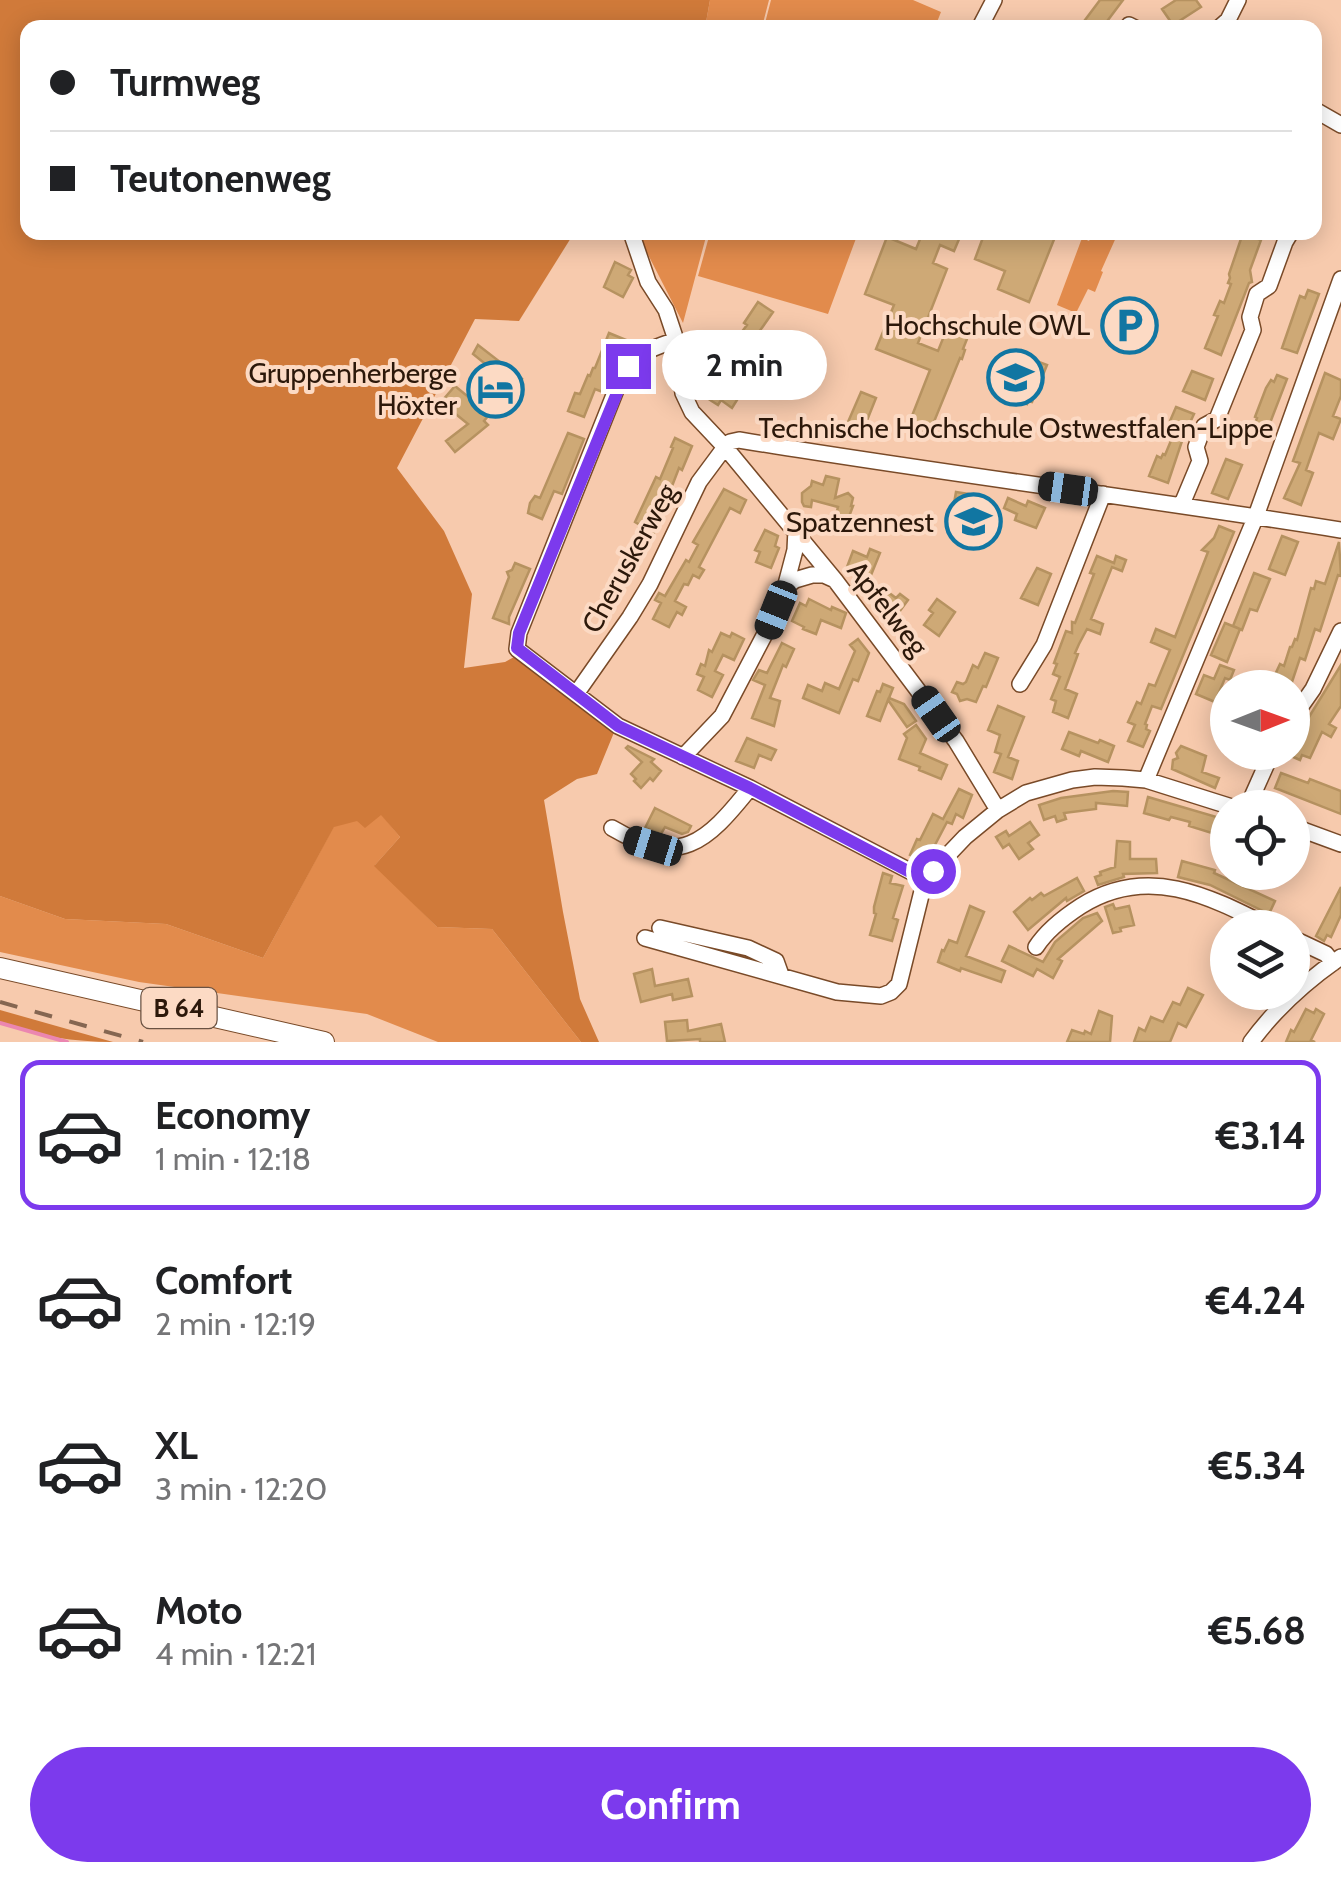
<!DOCTYPE html>
<html lang="en">
<head>
<meta charset="utf-8">
<style>
  :root { --surface:#fff; --page:#f6f6f6; --text:#202124; --muted:#757577; --line:#e0e0e0; --accent:#7c3aed }
  body { margin:0; font-family:Cabin,sans-serif; background:var(--page); color:var(--text); height:100vh; display:flex; flex-direction:column; font-size:38px; white-space:nowrap }
  * { box-sizing:border-box; margin:0 }
  p { font-size:32px; color:var(--muted) }
  .icon { flex:none; width:55px; height:55px; fill:none; stroke:currentColor; stroke-width:2; stroke-linecap:round; stroke-linejoin:round }
  .map { position:relative; height:1042px; overflow:hidden }
  .side { display:flex; flex-direction:column; background:var(--surface); flex:1 }
  .side>* { flex:none }
  .hud { position:absolute; left:20px; top:20px; width:1302px; height:220px; border-radius:20px; box-shadow:0 5px 25px #0003; display:grid; align-content:center; height:220px; padding:0 30px; background:var(--surface) }
  .needle { width:65px; rotate:89deg }
  .buttons { position:absolute; left:1210px; top:670px; display:grid; gap:20px }
  .buttons a { display:grid; place-items:center; width:100px; height:100px; border-radius:50%; background:var(--surface); box-shadow:0 5px 25px #0003; font-size:50px }
  .end { position:absolute; width:45px; height:45px; margin:-22px; border:12px solid #7c3aed; background:#fff; box-shadow:0 0 0 5px #fff }
  .from { border-radius:50% }
  .bubble { position:absolute; height:70px; border-radius:35px; background:var(--surface); box-shadow:0 5px 25px #0003; font-size:32px; font-weight:800; line-height:70px; text-align:center }
  .car { position:absolute; width:30px; height:60px; margin:-30px -15px; border-radius:12px; box-shadow:0 0 8px 2px #0007; background:linear-gradient(#222 24%,#8ab4d8 0 40%,#222 0 76%,#8ab4d8 0 86%,#222 0) }
  .hud b { display:flex; align-items:center; gap:35px; height:95px; font-size:38px }
  .hud b+b { border-top:2px solid var(--line) }
  .hud i { width:25px; height:25px; background:var(--text) }
  ul { padding:18px 0 0; list-style:none }
  li { display:flex; align-items:center; gap:30px; height:150px; margin:0 20px 15px; padding:0 10px; border:5px solid transparent; border-radius:20px }
  li div { flex:1 }
  li b { display:block; font-size:38px }
  li em { font-style:normal; font-weight:800 }
  li.on { border-color:var(--accent) }
  li>.icon { width:90px; height:90px; stroke-width:1.5 }
  .action { display:flex; gap:20px; margin-top:auto; padding:20px 30px }
  .action a { flex:1; height:115px; border-radius:60px; background:var(--accent); color:#fff; font-size:40px; font-weight:800; line-height:115px; text-align:center }
  .map>svg:first-child { display:block }
  .green { fill:#e28b4c }
  .forest { fill:#d07a3a }
  .lines { fill:none; stroke-linecap:round; stroke-linejoin:round }
  .stream { stroke:#eb86b0; stroke-width:4 }
  .building { fill:#cea976; stroke:#b69260; stroke-width:2.5 }
  .minor-casing { stroke:#794a28; stroke-width:18 }
  .major-casing { stroke:#794a28; stroke-width:22 }
  .minor { stroke:#fff; stroke-width:15 }
  .major { stroke:#fff; stroke-width:20 }
  .rail { stroke:#856651; stroke-width:4; stroke-dasharray:18 18; stroke-linecap:butt }
  .route { stroke:#7c3aed; stroke-width:12 }
  .labels { text-anchor:middle; dominant-baseline:central; stroke-width:8; stroke-linejoin:round; paint-order:stroke }
  .shield { fill:#fcdac4; stroke:#6a5242; stroke-width:2.5 }
  .shield-label { font-size:25px; font-weight:bold; fill:#2c180a }
  .poi-label { font-size:28px; fill:#2c180a; stroke:#fcdac4; text-anchor:end }
  .street-label { font-size:28px; fill:#2c180a; stroke:#fcdac4 }
</style>
</head>
<body>
<div class="map">
<svg width="1341" height="1042" viewBox="0 0 1341 1042">
  <rect width="100%" height="100%" fill="#f7caad"/>
  <!-- green -->
  <path class="green" d="M710,0h59l-7,27 -57,1z
    M771,0h142l28,12 -6,15h-171z
    M637,233h70l-24,90z
    M710,233v-1l148,1 -30,81 -130,-38z
    M1093,233h25l-17,38 2,1 -8,20 -7,-3 -12,24 -19,-8 25,-67 7,3z
    M381,814l19,23 -25,28 62,62 55,2 89,113h-143l-71,-28 -228,-32 -139,-30v-56l65,23 101,5 97,34 71,-132z"/>
  <!-- forest -->
  <path class="forest" d="M0,0h710l-5,28h-677v204l546,1 -55,88 -44,-2 -78,149 47,63 28,63 -8,74 41,-6 11,-6 99,74 -18,44 -20,5 -33,21 19,112 17,87 19,43h-18l-89,-113 -55,-2 -63,-61 26,-29 -19,-22 -16,13 -8,-7 -23,6 -71,131 -97,-34 -101,-5 -65,-23z
    M0,1010l113,32c-39,0 -76,-6 -113,-19z"/>
  <g class="lines">
    <!-- stream -->
    <path class="stream" d="M0,1023l67,19"/>
  </g>
  <!-- building -->
  <path class="building" d="M1100,0h23l-21,28h-23z
    M1176,0h20l5,7 -28,18 -11,-16z
    M923,232h39l-8,19 -14,-6 -7,18 14,6 -29,74 20,8 10,-25 21,8 -6,15 2,1 -3,9 -2,-1 -31,76 -21,-8 22,-56 -54,-21 18,-44 -29,-11 22,-57 29,12z
    M985,232h72l-28,70 -31,-13 7,-18 -30,-12z
    M1243,233l18,7 -11,30 2,12 -3,1 -28,72 -16,-7 13,-32 -4,-1 6,-14 4,2 7,-19 -3,-1 2,-5 -1,-4z
    M615,262l16,8 -3,5 5,3 -10,19 -19,-10z
    M1308,290l11,4 -22,59 -15,-5 18,-52 5,2z
    M758,302l15,10 -14,20 3,2 -15,21 -15,-10 15,-20 -3,-2z
    M609,333l17,7 -8,19 -4,-2 -11,35 -8,-3 -11,28 -16,-6 7,-18 5,1 8,-19 2,1 3,-8h2z
    M478,345l44,34 -7,8 -2,-2 -29,36 4,4 -33,27 -9,-11 22,-17 -27,-22 14,-16 17,14 22,-29 -21,-17z
    M1010,351l37,14 -15,37 -4,-1 -1,3 -28,-12 1,-2 -5,-2z
    M1192,371l21,8 -8,21 -22,-9z
    M730,372l17,12 -15,24 -11,-8 -3,5 -8,-5z
    M1325,373l16,7v16l-8,20 8,3 -8,20 -14,-6 -13,37 7,3 -12,32 -17,-7 16,-35 -7,-2z
    M1277,375l10,4 -22,57 -13,-5 5,-13 -2,-1 11,-29 5,-8 3,2z
    M861,392l15,6 -12,30 -16,-6z
    M1176,407l18,7 -11,24 -15,45 -19,-7 8,-20 4,2 2,-4 2,1 10,-24 -8,-3z
    M568,433l16,6 -22,55 -8,-3 -12,28 -14,-6 2,-10 5,-7 5,2z
    M675,438l17,8 -10,24 -3,-2 -29,75 -15,-6 5,-12 -5,-3 21,-45 4,2 13,-31 -2,-1z
    M1226,459l16,6 -14,34 -16,-6z
    M826,476l13,3 -4,19 13,-5 5,5 -2,8h2l-6,16 -12,-3 3,-12 -26,-7 -1,7 -7,-1 -2,-4v-9l9,-7 1,-5 11,4z
    M724,489l22,11 -6,13 -10,-5 -31,59 5,3 -5,8 -6,-3 -5,10 -4,-1 -9,17 11,6 -4,8 -5,-3 -8,15 -16,-8 8,-16 -6,-3 4,-7 6,3 21,-36 3,2 9,-17 -5,-3z
    M956,492l13,2 -3,16 18,2 -4,28 -18,-2 2,-13 -8,-1 2,-14 -5,-1z
    M1008,498l18,8 2,-5 17,7 -9,20 -21,-8 2,-6 -13,-6z
    M1219,526l15,6 -73,177 -9,-3 -7,18 2,1 -1,4 4,2 -7,16 -15,-6 7,-16 -7,-3 9,-20 4,2 8,-20 6,2 15,-36 -19,-8 5,-13 19,8 33,-85 -6,-2 12,-12z
    M765,530l13,6 -3,10 4,2 -8,20 -15,-6 4,-10 -5,-2z
    M1282,536l16,6 -13,33 -16,-6z
    M1339,542l2,34 -3,-1 -18,56 -5,-2 -10,31 -5,-2 -9,27 -18,-6 7,-15 4,2 6,-19h2l3,-8 2,1 14,-52 3,1 2,-8 9,3z
    M870,549l10,4 -11,27 -11,-5 2,-3 -13,-5 6,-16 14,6z
    M1097,556l17,7 2,-7 10,4 -4,11 -10,-4 -21,52 12,5 -3,10 -13,-5 -8,15 -4,9 3,1 -13,35 12,5 -9,24 -15,-6 3,-11 -5,-2 9,-22 -7,-3 4,-10 -3,-1 12,-32 6,2v-11l3,1 19,-49 -4,-1z
    M515,563l15,6 -21,48v7l-16,-6 16,-41 -2,-5 5,-2z
    M1037,568l14,6 -13,31 -17,-7z
    M1254,573l16,6 -13,32 -7,-2 -8,21 -9,-4z
    M867,581l14,7 -1,-2 16,12 4,-4 8,6 -17,23 -7,-24 -22,-6z
    M809,599l22,11 1,-3 14,6 -5,15 -20,-8 -5,14 -13,-5 1,-2 -12,-6 8,-18 6,3z
    M937,599l18,13 -16,24 -15,-11 9,-12 -4,-3z
    M1225,623l15,6 -13,33 -16,-7z
    M721,633l9,4 2,-4 12,6 -10,21 -11,-5 -8,16 8,4 -11,22 -14,-7 6,-13 -7,-3 4,-10 4,2 4,-16 3,2z
    M858,639l11,14 -11,28 -5,-2 -14,34 -36,-15 5,-13 14,6 3,-8 14,6 16,-38 -5,-6z
    M782,643l12,6 -8,18 -3,-2 -13,33 10,3 -6,25 -22,-8 13,-33 -12,-5 6,-10 8,3z
    M985,653l13,5 -12,29 -3,-1 -7,16 -9,-3 -7,2 -3,-7 -5,-2 5,-10 6,2 3,-2 7,-17 5,3z
    M1220,665l14,5 -4,10 -5,-2 -10,24 -19,-8 8,-19 10,4z
    M1341,665v41l-12,18 7,4 -5,9 -9,-5 -12,26 -8,-3 -2,5 -9,-4 7,-17 -2,-1z
    M883,684l10,4 -4,10 15,6 12,17 -9,6 -19,-27 -8,21 -13,-5 10,-25 3,1z
    M998,706l26,11 -16,40 10,4 -6,18 -18,-7 7,-18 -6,-2 5,-17 -12,-5z
    M916,725l10,14 -6,14 27,12 -6,14 -22,-9 1,-3 -21,-8 8,-21 -3,-4z
    M1069,732l29,11 2,-3 14,6 -6,16 -27,-11 -2,5 -17,-7z
    M747,738l29,12 -5,10 -12,-5 -5,13 -18,-7z
    M628,746l26,13 -3,3 10,9 -8,10 -3,-3 -9,10 -7,-7 2,-2 -5,-5 11,-12 -16,-14z
    M1181,746l25,10 -4,16 17,6 -4,10 -43,-19 1,-9 5,-2 -2,-5z
    M1281,773l27,10 2,-4 31,12v23l-66,-26z
    M959,789l13,6 -9,23 -7,-4 -4,10 -5,-2 -20,38 -2,-1 -2,2 -13,-6 7,-16 3,1 13,-26 10,5z
    M1113,791l15,1 -1,14 -31,-3v6l-32,4 2,6 -9,3 -2,-6 -11,4 -5,-15 22,-7z
    M1148,797l72,21 -5,16 -26,-8 1,-4 -19,-5 -2,3 -25,-7z
    M655,808l36,18 -3,6 -6,2 -17,-7 -4,7 -16,-6z
    M1030,822l9,13 -11,8 5,6 -14,10 -10,-15 -6,4 -7,-11 10,-6 3,5z
    M1117,841l13,1v17h26l1,14 -34,1 1,3 -26,8 -3,-8 6,-2 -1,-3 15,-5z
    M1182,861l33,9 -1,3 61,28 -6,13 -59,-29 -32,-8z
    M883,873l9,3 -2,7 13,3 -10,32 5,2 -6,21 -22,-6 6,-21 -2,-1v-6z
    M1077,878l7,13 -17,10 -1,-3 -38,32 -14,-18 16,-14 2,2 9,-7 3,3z
    M1341,887v28l-10,22 -4,-2 -3,6 -8,-5z
    M1113,904l2,5 14,-3 5,19 -14,3 1,3 -8,2 -8,-26z
    M970,906l14,6 -18,44 39,15 -4,11 -40,-14 -1,3 -22,-9 4,-12 2,1 5,-11 8,3z
    M1097,913l5,8 -44,38 4,2 -9,17 -16,-9 -4,7 -31,-15 7,-15 34,16 12,-20 28,-24z
    M652,969l3,17 33,-7 4,17 -19,4 -1,-6 -31,8 -7,-28z
    M1188,988l15,7 -17,32 -8,-4 -8,19h-36l5,-14 6,3 6,-14 12,5 10,-20 7,3z
    M1306,1009l8,4 2,-4 8,5 -13,26 4,2h-29l5,-12 3,2z
    M1099,1011l13,5 -2,26h-43l5,-12 12,4 1,-3 6,3z
    M687,1020l1,11 33,-7 4,18h-25v-3l-33,2 -2,-19z"/>
  <g class="lines">
    <defs>
      <path id="minor" d="M981,25l13,-25
        M1127,28l2,-3 6,3
        M1219,28l9,-8 10,-20
        M1315,110l26,15
        M631,232l17,50 18,28 10,30 7,53 9,19 33,35 110,133 121,161 42,69
        M676,340c-23,8 -41,13 -54,35l-103,258 -2,16 101,77 132,62 175,91
        M1182,504l18,-43 -4,-14 8,-21 13,-7 36,-89 -3,-13 7,-23 12,-8 16,-44 6,-10
        M785,588l10,-38 1,-21
        M1020,684l24,-39 59,-151
        M576,694l54,-77 20,-33 49,-102 26,-35 5,-5 9,-2c200,33 402,58 602,90
        M1292,719l21,-30 28,-58
        M683,757l39,-41 44,-84 19,-44 10,-8 17,-5h12l11,5
        M1146,780l110,-264 85,-237
        M1247,808l25,-56
        M1292,826l49,18
        M612,828c68,40 94,15 138,-40
        M660,928l88,20 28,13 5,14
        M645,938l192,54 44,4 10,-4 8,-8 26,-105 40,-42 33,-27 28,-17 46,-13 23,-3 28,1 23,2 89,28
        M1292,938l34,16 7,9
        M1036,947c11,-17 28,-30 45,-41 67,-42 128,-10 191,22
        M1251,1042c25,-34 55,-61 90,-85"/>
      <path id="major" d="M0,968l324,74"/>
    </defs>
    <!-- minor casing -->
    <use href="#minor" class="minor-casing"/>
    <!-- major casing -->
    <use href="#major" class="major-casing"/>
    <!-- minor -->
    <use href="#minor" class="minor"/>
    <!-- major -->
    <use href="#major" class="major"/>
    <!-- rail -->
    <path class="rail" d="M0,1002l143,40"/>
  </g>
  <g class="lines">
    <!-- route -->
    <path class="route" d="M628,366l-109,267 -2,15 101,78 132,62 175,92 8,-9"/>
  </g>
  <!-- icons -->
  <defs>
    <symbol id="parking-ring" viewBox="-11 -11 22 22"><circle r="9.5" fill="#fcdac4" stroke="#1176a2" stroke-width="1.5"/><path d="M-3.5-5.5H1a3.5 3.5 0 0 1 0 7H-1V5.5H-3.5ZM-1-3.4V-.6H.8a1.4 1.4 0 0 0 0-2.8Z" fill="#1176a2"/></symbol>
    <symbol id="university-ring" viewBox="-11 -11 22 22"><circle r="9.5" fill="#fcdac4" stroke="#1176a2" stroke-width="1.5"/><path d="M0-5L7-2L0 1L-7-2ZM-4 1L0 2.5L4 1V4Q0 6-4 4Z" fill="#1176a2"/></symbol>
    <symbol id="hotel-ring" viewBox="-11 -11 22 22"><circle r="9.5" fill="#fcdac4" stroke="#1176a2" stroke-width="1.5"/><path d="M-6-4.5h1.5V1H6V5H4.5V3h-9V5H-6ZM-4 0a1.8 1.8 0 1 1 3.6 0ZM.5 0V-2.5h3Q6-2.5 6 0Z" fill="#1176a2"/></symbol>
    <symbol id="school-ring" viewBox="-11 -11 22 22"><circle r="9.5" fill="#fcdac4" stroke="#1176a2" stroke-width="1.5"/><path d="M0-5L7-2L0 1L-7-2ZM-4 1L0 2.5L4 1V4Q0 6-4 4Z" fill="#1176a2"/></symbol>
  </defs>
  <g fill-rule="evenodd">
    <use href="#parking-ring" x="1098" y="294" width="63" height="63"/>
    <use href="#university-ring" x="984" y="346" width="63" height="63"/>
    <use href="#hotel-ring" x="464" y="358" width="63" height="63"/>
    <use href="#school-ring" x="942" y="490" width="63" height="63"/>
  </g>
  <g class="labels">
    <!-- shield labels -->
    <rect class="shield" x="141.5" y="988" width="75" height="40" rx="8"/>
    <g class="shield-label">
      <text x="179" y="1008">B 64</text>
    </g>
    <!-- poi labels -->
    <g class="poi-label">
      <text x="1090" y="325">Hochschule OWL</text>
      <text x="457" y="373">Gruppenherberge<tspan x="457" dy="32">Höxter</tspan></text>
      <text x="1016" y="428" text-anchor="middle">Technische Hochschule Ostwestfalen-Lippe</text>
      <text x="934" y="522">Spatzennest</text>
    </g>
    <!-- street labels -->
    <g class="street-label">
      <text transform="translate(629 558) rotate(-61)">Cheruskerweg</text>
      <text transform="translate(888 608) rotate(52)">Apfelweg</text>
    </g>
  </g>
</svg>
<div class="buttons">
<a><svg class="needle" viewBox="-14 -14 28 28"><path d="M0-13l5 13h-10z" fill="#e53935"/><path d="M0 13l5-13h-10z" fill="#757577"/></svg></a>
<a><svg class="icon" aria-label="locate" viewBox="0 0 24 24"><circle cx="12" cy="12" r="6"/><path d="M12 2v4M12 18v4M2 12h4M18 12h4"/></svg></a>
<a><svg class="icon" aria-label="layers" viewBox="0 0 24 24"><path d="M12 4l9 5-9 5-9-5zM3 14l9 5 9-5"/></svg></a>
</div>
<i class="end from" style="left:933px;top:871px"></i>
<i class="end" style="left:628px;top:366px"></i>
<div class="bubble" style="left:662px;top:330px;width:165px">2 min</div>
<i class="car" style="left:1068px;top:489px;rotate:278deg"></i>
<i class="car" style="left:776px;top:610px;rotate:202deg"></i>
<i class="car" style="left:936px;top:714px;rotate:325deg"></i>
<i class="car" style="left:653px;top:846px;rotate:287deg"></i>
<div class="hud">
<b><i class="from"></i>Turmweg</b>
<b><i></i>Teutonenweg</b>
</div>
</div>
<section class="side">
<ul>
<li class="on"><svg class="icon" aria-label="car" viewBox="0 0 24 24"><path d="M5 17H2v-5l4-1 3-4h7l3 4 3 1v5h-3M9 17h6M6 11h13"/><circle cx="7" cy="17" r="2"/><circle cx="17" cy="17" r="2"/></svg><div><b>Economy</b><p>1 min · 12:18</p></div><em>€3.14</em></li>
<li><svg class="icon" aria-label="car" viewBox="0 0 24 24"><path d="M5 17H2v-5l4-1 3-4h7l3 4 3 1v5h-3M9 17h6M6 11h13"/><circle cx="7" cy="17" r="2"/><circle cx="17" cy="17" r="2"/></svg><div><b>Comfort</b><p>2 min · 12:19</p></div><em>€4.24</em></li>
<li><svg class="icon" aria-label="car" viewBox="0 0 24 24"><path d="M5 17H2v-5l4-1 3-4h7l3 4 3 1v5h-3M9 17h6M6 11h13"/><circle cx="7" cy="17" r="2"/><circle cx="17" cy="17" r="2"/></svg><div><b>XL</b><p>3 min · 12:20</p></div><em>€5.34</em></li>
<li><svg class="icon" aria-label="car" viewBox="0 0 24 24"><path d="M5 17H2v-5l4-1 3-4h7l3 4 3 1v5h-3M9 17h6M6 11h13"/><circle cx="7" cy="17" r="2"/><circle cx="17" cy="17" r="2"/></svg><div><b>Moto</b><p>4 min · 12:21</p></div><em>€5.68</em></li>
</ul>
<div class="action"><a>Confirm</a></div>
</section>
</body>
</html>
